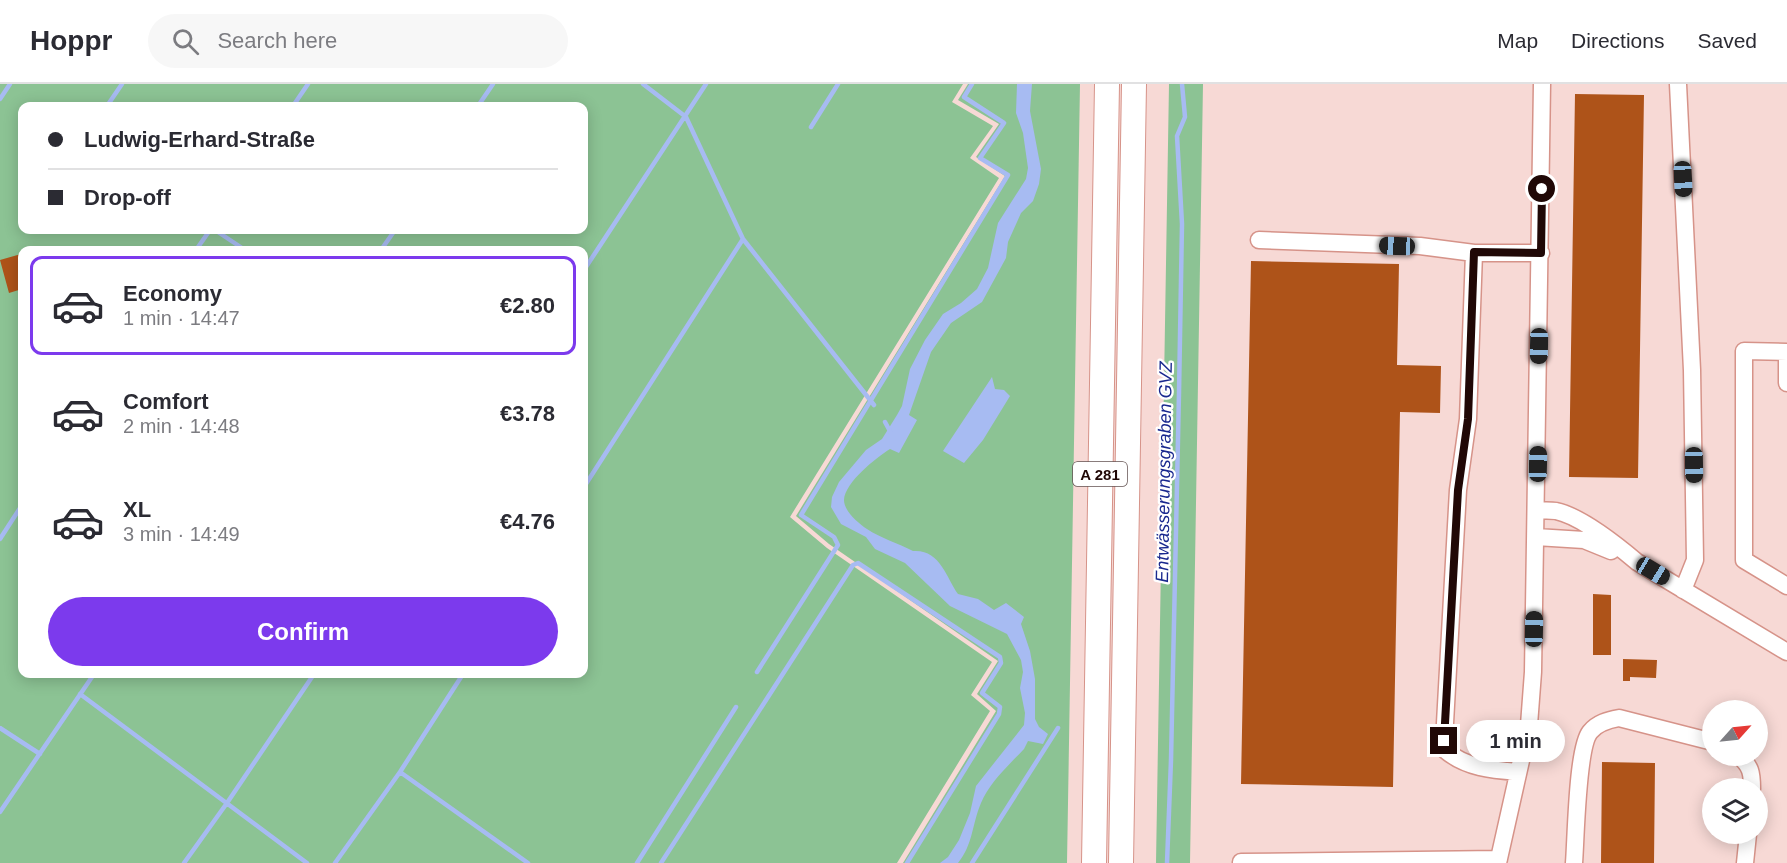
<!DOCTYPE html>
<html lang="en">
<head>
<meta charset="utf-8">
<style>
  :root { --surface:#fff; --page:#f7f7f7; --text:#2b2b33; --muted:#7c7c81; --line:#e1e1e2; --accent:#7c3aed }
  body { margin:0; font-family:Helvetica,sans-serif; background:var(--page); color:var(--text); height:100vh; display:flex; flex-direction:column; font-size:22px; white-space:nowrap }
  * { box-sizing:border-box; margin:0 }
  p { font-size:20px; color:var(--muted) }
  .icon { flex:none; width:33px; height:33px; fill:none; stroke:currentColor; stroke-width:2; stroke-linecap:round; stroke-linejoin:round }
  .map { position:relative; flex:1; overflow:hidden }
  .side { position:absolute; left:18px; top:162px; width:570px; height:432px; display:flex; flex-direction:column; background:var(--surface); border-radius:12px; box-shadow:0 3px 15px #0003 }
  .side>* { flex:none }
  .top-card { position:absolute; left:18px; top:18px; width:570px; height:132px; border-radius:12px; box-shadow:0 3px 15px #0003; display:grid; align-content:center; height:132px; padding:0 30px; background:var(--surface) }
  .needle { width:39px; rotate:63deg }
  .controls { position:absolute; left:1702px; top:616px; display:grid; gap:12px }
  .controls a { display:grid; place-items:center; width:66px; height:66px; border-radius:50%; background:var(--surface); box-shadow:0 3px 15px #0003; font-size:30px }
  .end { position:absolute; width:27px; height:27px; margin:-14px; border:8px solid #200806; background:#fff; box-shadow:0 0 0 3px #fff }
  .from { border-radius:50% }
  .bubble { position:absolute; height:42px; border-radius:21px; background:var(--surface); box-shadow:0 3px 15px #0003; font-size:20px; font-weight:600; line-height:42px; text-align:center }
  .car { position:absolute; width:18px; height:36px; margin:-18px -9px; border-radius:8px; box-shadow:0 0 4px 2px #0007; background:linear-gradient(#222 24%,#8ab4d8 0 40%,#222 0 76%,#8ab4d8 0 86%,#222 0) }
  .top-card b { display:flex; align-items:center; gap:21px; height:57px; font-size:22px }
  .top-card b+b { border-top:2px solid var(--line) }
  .top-card i { width:15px; height:15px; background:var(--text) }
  ul { padding:10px 0 0; list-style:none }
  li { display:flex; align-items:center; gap:18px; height:99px; margin:0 12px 9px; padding:0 18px; border:3px solid transparent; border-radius:12px }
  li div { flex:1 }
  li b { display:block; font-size:22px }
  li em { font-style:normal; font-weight:600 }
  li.current { border-color:var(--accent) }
  li>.icon { width:54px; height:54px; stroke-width:1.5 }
  .action { display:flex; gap:12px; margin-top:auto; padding:12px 30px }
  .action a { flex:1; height:69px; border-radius:36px; background:var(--accent); color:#fff; font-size:24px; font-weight:600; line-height:69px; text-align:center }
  header { display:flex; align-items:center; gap:36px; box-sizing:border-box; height:84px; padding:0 30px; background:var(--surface); border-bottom:2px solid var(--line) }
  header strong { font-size:28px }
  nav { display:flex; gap:33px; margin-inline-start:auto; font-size:21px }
  .search { width:420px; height:54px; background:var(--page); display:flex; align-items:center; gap:15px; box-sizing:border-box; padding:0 21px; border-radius:33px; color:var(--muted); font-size:22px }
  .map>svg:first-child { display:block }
  .green { fill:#8cc394; fill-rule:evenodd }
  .water { fill:#a7bbf2 }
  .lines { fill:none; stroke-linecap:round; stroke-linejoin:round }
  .stream { stroke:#a7bbf2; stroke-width:4.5 }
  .building { fill:#ae5319 }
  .minor-casing { stroke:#d69389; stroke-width:19 }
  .highway-casing { stroke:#d69389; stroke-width:26 }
  .minor { stroke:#fff; stroke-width:16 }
  .highway { stroke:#fff; stroke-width:24 }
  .route { stroke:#200806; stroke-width:8 }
  .labels { text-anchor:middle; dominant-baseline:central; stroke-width:4.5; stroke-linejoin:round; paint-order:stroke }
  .shield { fill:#fff; stroke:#635251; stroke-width:1.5 }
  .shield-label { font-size:15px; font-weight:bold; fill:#200806 }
  .water-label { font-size:18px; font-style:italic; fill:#19288e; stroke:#fff }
</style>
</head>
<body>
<header>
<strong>Hoppr</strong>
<div class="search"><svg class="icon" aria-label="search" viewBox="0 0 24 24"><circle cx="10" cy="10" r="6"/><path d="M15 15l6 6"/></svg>Search here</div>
<nav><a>Map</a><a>Directions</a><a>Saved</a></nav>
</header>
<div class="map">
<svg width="1787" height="779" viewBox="0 0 1787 779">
  <rect width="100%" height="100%" fill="#f7d9d5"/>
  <!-- green -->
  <path class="green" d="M0,0h963l-11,18 41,24 -23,32 29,20 -209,339 37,31 165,114 -21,33 19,16 -93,152h-897zM22,22h562v124h-562zM22,166h562v424h-562z
    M968,0h112l-13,779h-164l93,-152 -19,-17 21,-33 -169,-117 -33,-28 209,-340 -29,-19 23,-33 -41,-24z
    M1169,0h34l-13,779h-34z"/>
  <!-- water -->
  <path class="water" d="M1017,0h15l-2,27 11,58 -2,15 -6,17 -12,12 -13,29 -2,16 -24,44 -31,21 -20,29 -22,63 8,5 -18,33 -9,-4c-14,9 -45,33 -46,51 0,11 14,23 23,29 13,9 31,14 46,22 27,-2 33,26 45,43l20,5 16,11 12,-7 18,14 -3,7 9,27 5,28v40l4,8 9,7 -5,10 -15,-3 -4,8c-16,17 -34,33 -43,54 -9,21 -8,42 -23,60h-18l8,-6 11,-17 11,-27 6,-27 48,-61 1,-12 -5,-25 3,-16 -2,-12 -14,-26 -57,-28 -45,-43 -30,-14 -9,-12 -25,-13 -10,-17 1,-10 7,-15 27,-32 16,-11 15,-24 5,-9 8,-37 15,-29 18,-26 18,-11 16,-14 11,-21 10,-45 28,-44 2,-11 -5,-35 -7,-20z
    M992,293l3,12 9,1 6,6 -27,44 -19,23 -21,-12z"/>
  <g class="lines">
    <!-- stream -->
    <path class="stream" d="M643,0l43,33 57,122 131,166
      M0,15l10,-15
      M107,22l15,-22
      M293,22l15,-22
      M478,22l15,-22
      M811,43l27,-43
      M215,146l30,20
      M196,166l14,-20
      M381,166l14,-20
      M584,186l122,-186
      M885,338l6,11
      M584,403l159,-248
      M0,455l22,-34
      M757,588l81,-127 -4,-8 -33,-22 207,-340 -28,-17 24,-35 -40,-26 8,-13
      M80,610l227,169
      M0,644l40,26
      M400,688l128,91
      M0,728l94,-138
      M184,779l43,-60 87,-129
      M335,779l65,-91 63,-98
      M637,779l99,-156
      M661,779l192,-298 5,-2 142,94 1,6 -19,30 18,14 -1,7 -92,149
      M972,779l86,-135
      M1167,779l4,-103 8,-367 3,-169 -5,-88 8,-19 -3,-33"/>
  </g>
  <!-- building -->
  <path class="building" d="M1575,10l69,1 -6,383 -69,-1z
    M21,170l1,35 -13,4 -9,-33z
    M1251,177l148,3 -2,101 44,1 -1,47 -40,-1 -7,375 -152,-3z
    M1593,510l18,1v60h-18z
    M1623,575l34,1 -1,18 -26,-1v4h-7z
    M1602,678l53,1 -1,100h-53z"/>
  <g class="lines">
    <defs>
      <path id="minor" d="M1678,0l14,286 3,190 -12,30
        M1259,156l161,6 54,7h67
        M1474,169l-6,166 -10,71 -14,251 1,9c21,18 47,20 73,22
        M1787,299v-31l-43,-1v209l43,26
        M1537,426c6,1 13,0 19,1 24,5 62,35 81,51l150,90
        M1536,453l48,3 27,11
        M1739,672c12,10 13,17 13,33
        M1241,778l258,-3
        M1498,779l31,-138 4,-53 9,-588
        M1574,779c2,-25 3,-115 16,-131 7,-9 18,-12 29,-14l94,24
        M1745,779l3,-29"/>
      <path id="highway" d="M1094,779l13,-779
        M1121,779l13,-779"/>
    </defs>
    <!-- minor casing -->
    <use href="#minor" class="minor-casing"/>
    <!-- highway casing -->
    <use href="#highway" class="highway-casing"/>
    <!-- minor -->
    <use href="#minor" class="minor"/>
    <!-- highway -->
    <use href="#highway" class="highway"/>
  </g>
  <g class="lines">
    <!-- route -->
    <path class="route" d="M1444,657l14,-251 10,-71 6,-167 67,1 1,-64"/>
  </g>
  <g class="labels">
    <!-- shield labels -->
    <rect class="shield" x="1073" y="378" width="54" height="24" rx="4.5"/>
    <g class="shield-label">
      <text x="1100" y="390">A 281</text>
    </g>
    <!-- water labels -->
    <g class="water-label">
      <text transform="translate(1164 388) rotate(-89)">Entwässerungsgraben GVZ</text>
    </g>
  </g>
</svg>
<div class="controls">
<a><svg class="needle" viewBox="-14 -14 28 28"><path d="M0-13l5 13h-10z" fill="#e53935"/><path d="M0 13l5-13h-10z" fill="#7c7c81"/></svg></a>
<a><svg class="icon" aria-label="layers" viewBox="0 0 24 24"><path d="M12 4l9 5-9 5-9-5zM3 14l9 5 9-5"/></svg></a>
</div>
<i class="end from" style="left:1542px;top:105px"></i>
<i class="end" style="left:1444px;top:657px"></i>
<div class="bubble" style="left:1466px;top:636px;width:99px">1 min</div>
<i class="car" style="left:1683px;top:95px;rotate:177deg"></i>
<i class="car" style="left:1397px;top:162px;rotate:272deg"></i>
<i class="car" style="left:1539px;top:262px;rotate:181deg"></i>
<i class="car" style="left:1538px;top:380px;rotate:1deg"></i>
<i class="car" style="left:1694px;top:381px;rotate:179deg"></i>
<i class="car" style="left:1653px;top:487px;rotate:121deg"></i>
<i class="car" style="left:1534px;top:545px;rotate:1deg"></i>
<div class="top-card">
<b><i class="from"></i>Ludwig-Erhard-Straße</b>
<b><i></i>Drop-off</b>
</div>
<section class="side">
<ul>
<li class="current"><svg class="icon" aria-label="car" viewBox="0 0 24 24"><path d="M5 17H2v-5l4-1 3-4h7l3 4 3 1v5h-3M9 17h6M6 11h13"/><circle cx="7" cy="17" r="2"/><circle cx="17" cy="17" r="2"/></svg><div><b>Economy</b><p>1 min · 14:47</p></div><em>€2.80</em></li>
<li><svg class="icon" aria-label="car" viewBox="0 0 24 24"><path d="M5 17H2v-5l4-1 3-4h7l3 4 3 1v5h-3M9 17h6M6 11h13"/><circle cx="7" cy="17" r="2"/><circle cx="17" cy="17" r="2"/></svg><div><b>Comfort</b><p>2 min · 14:48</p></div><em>€3.78</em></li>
<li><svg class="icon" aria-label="car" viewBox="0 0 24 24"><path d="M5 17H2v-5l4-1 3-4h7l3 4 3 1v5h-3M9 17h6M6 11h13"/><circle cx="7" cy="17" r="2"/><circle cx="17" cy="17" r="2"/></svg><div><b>XL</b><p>3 min · 14:49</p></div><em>€4.76</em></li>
</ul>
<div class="action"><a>Confirm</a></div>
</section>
</div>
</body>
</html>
